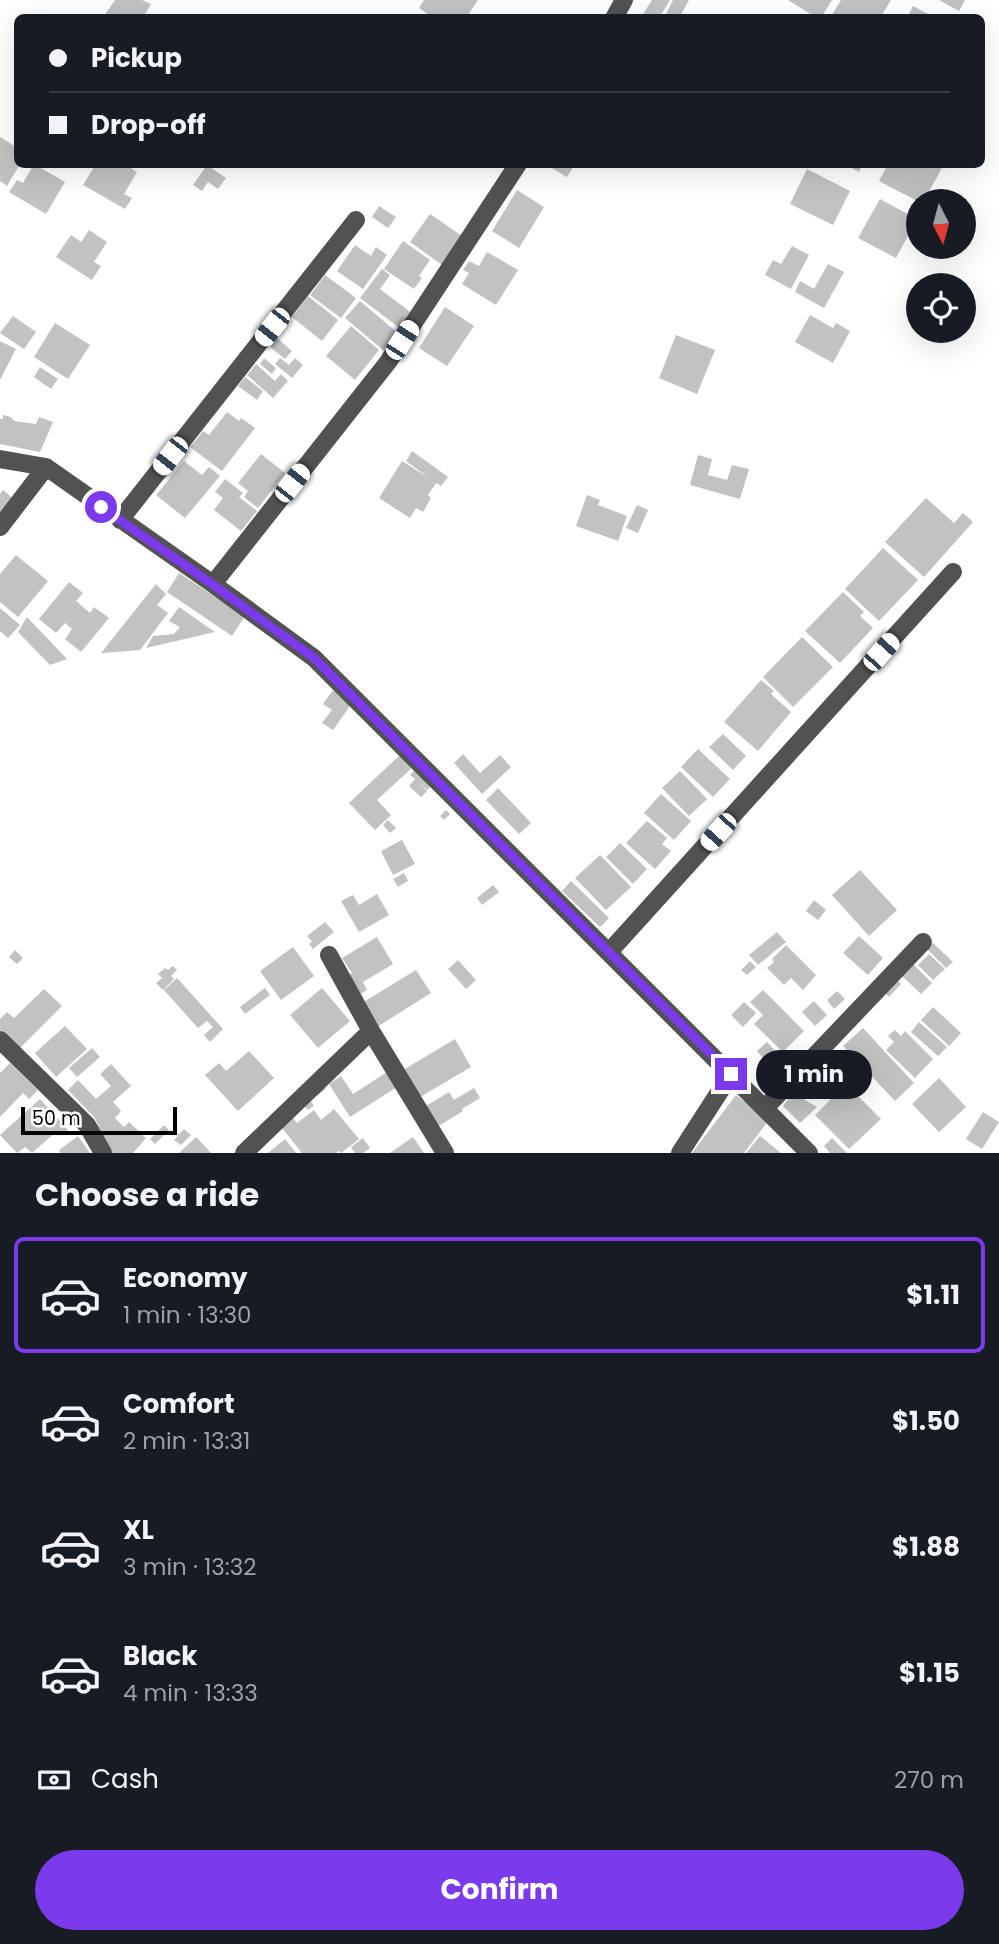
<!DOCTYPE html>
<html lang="en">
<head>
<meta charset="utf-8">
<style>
  :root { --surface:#171b24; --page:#242831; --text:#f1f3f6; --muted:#9ea1a6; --line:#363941; --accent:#7c3aed }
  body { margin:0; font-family:Poppins,sans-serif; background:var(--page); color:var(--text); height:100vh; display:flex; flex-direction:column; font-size:26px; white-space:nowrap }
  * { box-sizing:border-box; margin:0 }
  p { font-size:23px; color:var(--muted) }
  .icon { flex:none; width:38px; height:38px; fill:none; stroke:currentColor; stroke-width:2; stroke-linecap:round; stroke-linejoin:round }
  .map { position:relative; height:1153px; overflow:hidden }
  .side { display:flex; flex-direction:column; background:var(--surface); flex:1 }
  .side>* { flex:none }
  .banner { position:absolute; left:14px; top:14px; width:971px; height:154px; border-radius:10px; box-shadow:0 7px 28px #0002; display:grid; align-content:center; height:154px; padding:0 35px; background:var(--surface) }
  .needle { width:46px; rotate:174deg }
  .controls { position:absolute; left:906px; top:189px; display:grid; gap:14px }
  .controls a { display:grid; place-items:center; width:70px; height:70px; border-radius:50%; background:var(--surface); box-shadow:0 7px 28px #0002; font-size:35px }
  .scale { position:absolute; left:21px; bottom:18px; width:156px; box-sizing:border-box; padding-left:7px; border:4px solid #000; border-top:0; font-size:19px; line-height:24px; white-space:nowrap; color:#000; -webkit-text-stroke:5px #fff; paint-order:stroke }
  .end { position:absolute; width:32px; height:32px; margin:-16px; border:9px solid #7c3aed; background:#fff; box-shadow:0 0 0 4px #fff }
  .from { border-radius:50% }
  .bubble { position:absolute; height:49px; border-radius:24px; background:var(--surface); box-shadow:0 7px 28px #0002; font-size:23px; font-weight:700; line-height:49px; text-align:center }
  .car { position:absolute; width:21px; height:42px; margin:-21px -10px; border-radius:9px; box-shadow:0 0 5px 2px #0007; background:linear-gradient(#fff 24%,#345 0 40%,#fff 0 76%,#345 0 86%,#fff 0) }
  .banner b { display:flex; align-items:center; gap:24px; height:66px; font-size:26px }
  .banner b+b { border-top:2px solid var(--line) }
  .banner i { width:18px; height:18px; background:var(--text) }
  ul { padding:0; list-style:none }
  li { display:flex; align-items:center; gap:21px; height:116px; margin:0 14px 10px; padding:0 21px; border:4px solid transparent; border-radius:10px }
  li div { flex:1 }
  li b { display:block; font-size:26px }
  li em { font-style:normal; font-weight:700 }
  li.current { border-color:var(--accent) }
  li>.icon { width:63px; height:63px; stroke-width:1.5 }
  h2 { padding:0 35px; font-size:32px; line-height:84px }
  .pay { display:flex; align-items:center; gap:18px; height:77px; padding:0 35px; font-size:26px }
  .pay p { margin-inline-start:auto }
  .button { display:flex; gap:14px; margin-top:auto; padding:14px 35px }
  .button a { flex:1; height:80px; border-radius:42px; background:var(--accent); color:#fff; font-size:28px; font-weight:700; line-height:80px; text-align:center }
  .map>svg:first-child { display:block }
  .building { fill:#c2c2c2 }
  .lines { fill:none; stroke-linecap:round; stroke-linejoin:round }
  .minor { stroke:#525252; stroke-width:18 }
  .route { stroke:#7c3aed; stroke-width:9 }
</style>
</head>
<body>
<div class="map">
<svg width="999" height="1153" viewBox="0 0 999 1153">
  <rect width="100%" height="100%" fill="#fff"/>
  <!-- building -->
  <path class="building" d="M115,0h27l9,4 -8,14h-37l-2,-2z
    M424,0h54l-12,18h-33l-14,-10z
    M652,0h18l-11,18h-11l-5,-4z
    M673,0h16l-10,18h-15z
    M788,0h44l-11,18h-4z
    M841,0h50l-11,18h-50z
    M939,0h26l-6,11z
    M913,6l23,12h-29z
    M0,137l18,11v16h2l-13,22 -7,-5z
    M34,164l31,18 -19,32 -37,-22 8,-12 6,3z
    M96,164h28l13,8 -13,22 8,4 -7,11 -42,-24z
    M545,164h30l-8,13z
    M844,164h19l-4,8z
    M888,164h56l-20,37 -5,1 -40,-21z
    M207,165l19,13 -8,11 -10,-7 -6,9 -9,-6z
    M807,169l43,22 -17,34 -43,-21z
    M517,190l27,17 -25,41 -27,-17z
    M880,199l37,20 -21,39 -38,-20z
    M379,206l17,11 -8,11 -16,-11z
    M430,214l32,22 -20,29 -32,-23z
    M89,230l18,12 -13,20 7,4 -9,14 -36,-23 15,-22 10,7z
    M403,241l27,19 -11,16 3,2 -8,11 -30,-20z
    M355,245l16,11 5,-9 11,8 -24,34 -26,-18z
    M792,246l17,9 -18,34 -26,-14 8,-15 8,4z
    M487,252l31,18 -22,35 -34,-21 7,-11 -6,-3 6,-9 10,5z
    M828,264l16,8 -20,36 -29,-16 5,-11 14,8z
    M382,269l8,6 -10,14 33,25 -12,15 -41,-31z
    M325,275l31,23 -15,20 -31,-23z
    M308,296l30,24 -16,21 -30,-24z
    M360,301l39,33 -15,17 -39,-33z
    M445,307l29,19 -27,40 -28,-18z
    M810,315l23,13 3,-5 14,8 -17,32 -38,-21z
    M13,316l23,16 -12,17 -24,-16z
    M55,323l35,22 -22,34 -34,-22z
    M351,326l28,24 -24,30 -29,-24z
    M676,335l39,15 -18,44 -38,-16z
    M277,338l15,13 -7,8 -15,-12z
    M0,341l16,8 -16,31z
    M264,358l12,10 -4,6 -12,-10z
    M280,358l9,7 6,-7 8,7 -11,13 -17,-14z
    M256,364l19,17 6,-7 7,7 -15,17 -26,-23z
    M40,367l18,12 -7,10 -17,-12z
    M245,377l18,14 -6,9 -19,-14z
    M227,412l12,9 2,-3 14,10 -33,43 -32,-24 13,-16 6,4z
    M3,415l8,2 3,4 22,3 3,-7 14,5 -13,30 -40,-8v-25h3z
    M412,451l36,26 -7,9 -5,-3 -8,12 3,3 -8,14 -7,-4 -6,10 -31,-20 23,-37 27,17 -23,-17z
    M261,454l24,19 -27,35 -14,-11 4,-6 -10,-8z
    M698,455l14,4 -4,16 19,5 5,-15 17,4 -9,30 -50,-14z
    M184,461l18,14 7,-8 11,9 -35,42 -29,-23z
    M225,479l18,14 -4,4 18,14 -16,20 -27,-21 9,-12 -8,-6z
    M3,490l13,11 -16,19v-26z
    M587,495l13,5 -2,5 29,11 -9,25 -42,-15z
    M926,498l28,25 9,-10 10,9 -49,55 -39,-35z
    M637,505l11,5 -10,23 -12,-5z
    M883,548l35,32 -39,41 -34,-32z
    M16,555l32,26 -30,36 -18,-15v-28z
    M179,573l66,43 -13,20 -65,-44z
    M69,582l14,11 -7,8 14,12 4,-6 15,11 -28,34 -16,-13 7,-10 -7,-6 -9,10 -17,-14z
    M156,584l10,10 -9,11 11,8 -28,37 -39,3z
    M843,592l21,20 -4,4 13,12 -33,35 -35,-32z
    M179,607l36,25 -69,16 7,-12 21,-2 6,-7 -11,-6z
    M0,608l20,17 -12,13 -8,-7z
    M27,617l40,42 -17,6 -32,-33z
    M802,637l31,30 -40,40 -30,-30z
    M761,680l13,11 -3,3 20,18 -33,39 -34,-29z
    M333,690l19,13 -19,27 -11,-7 10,-13 -9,-6z
    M723,734l23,22 -13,14 -24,-23z
    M698,749l32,30 -17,18 -32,-30z
    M401,754l12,13 -36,33 14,15 -16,15 -26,-27z
    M463,754l17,19 20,-18 11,12 -29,27 -28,-31z
    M415,769l17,16 -5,5 -9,-8 9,9 -6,6 -12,-11 6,-7 -5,-4z
    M680,771l27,28 -18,17 -27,-28z
    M498,788l33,35 -12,11 -33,-34z
    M661,794l30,27 -17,19 -30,-27z
    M446,810l4,4 -6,6 -4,-4z
    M388,820l8,8 -6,5 -7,-8z
    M647,821l20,17 -5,6 9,7 -16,18 -29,-26z
    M402,840l13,24 -22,11 -12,-24z
    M620,843l27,26 -14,15 -27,-27z
    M600,855l31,32 -25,23 -31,-32z
    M860,870l37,40 -28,26 -37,-41z
    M404,873l4,8 -10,6 -5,-8z
    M571,881l38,37 -9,9 -38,-36z
    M493,885l6,7 -17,13 -5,-7z
    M377,894l12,21 -30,17 -18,-31 12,-6 6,10z
    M814,900l12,10 -8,10 -12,-9z
    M325,922l9,10 -21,17 -4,-5 3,-3 -5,-5z
    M777,932l9,10 -28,23 -9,-10z
    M859,936l24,22 -15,17 -25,-22z
    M377,937l16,27 -30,18 4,8 -8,5 -12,-19 5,-3 -10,-15z
    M933,943l20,19 -7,6 -19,-19z
    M786,945l30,30 -13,15 -12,-12 -7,7 -17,-17 7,-6 -2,-3z
    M293,947l21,29 -33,24 -21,-29z
    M15,950l8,8 -6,6 -8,-7z
    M929,954l16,15 -12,11 -15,-15z
    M458,960l18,20 -10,9 -18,-20z
    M750,961l6,6 -9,8 -6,-5z
    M912,963l20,20 -11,11 -20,-19z
    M173,966l4,4 -6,6 3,3 -11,11 -7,-7 6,-5 -4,-4 7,-6 3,2z
    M416,970l15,23 -54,34 -15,-24z
    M177,978l46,51 -13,13 -6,-7 9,-8 -6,-6 -9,7 -34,-38z
    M895,978l6,6 -12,13 -6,-6z
    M265,988l5,7 -25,19 -5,-7z
    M322,988l28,33 -32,27 -28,-33z
    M44,989l18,17 -43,43 -19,-19v-11l7,-7 7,6z
    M763,990l41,41 -21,21 -29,-28 9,-9 -13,-13z
    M837,991l8,8 -11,10 -7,-9z
    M814,1001l13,14 -12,11 -13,-14z
    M744,1002l12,11 -13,14 -12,-12z
    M933,1007l28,26 -12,13 -28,-26z
    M919,1022l28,25 -9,9 -27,-24z
    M65,1026l22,23 -31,28 -21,-24z
    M863,1028l51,55 -19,18 -52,-55z
    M895,1030l6,6 4,-5 28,28 -18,19 -29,-28 8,-8 -6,-6z
    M455,1039l16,28 -51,30 -17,-27z
    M767,1042l11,12 -10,9 -11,-12z
    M92,1048l8,9 -23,20 -8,-9z
    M249,1051l25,27 -36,33 -33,-36 14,-12 7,8z
    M10,1063l28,27 -9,9 -6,-6 -23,24v-44z
    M111,1064l20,22 -18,16 8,9 -6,7 9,9 5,-5 17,16 -13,15h-23l-15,-35 -27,-28 10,-10 18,19 15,-13 -11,-12z
    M387,1072l10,15 -47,30 -21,-33 12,-8 12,18z
    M939,1078l27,29 -27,25 -27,-28z
    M322,1084l4,5 -16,11 4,6 -6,4 -7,-9z
    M846,1084l35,35 -32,30 -34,-34z
    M474,1088l6,10 -18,11 1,2 -26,16 -13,-20 25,-15 5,8z
    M793,1093l24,14 -17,16 -17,-17z
    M736,1095l33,25 -25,33h-52z
    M40,1099l28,31 -7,6 -4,-5 -25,22 -7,-6 -8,6 -17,-18z
    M334,1109l25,30 -18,14 -2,-2 -3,2h-34l-20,-25 8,-13 7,8 17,-13 7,10z
    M983,1112l16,10 -17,27 -16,-10z
    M164,1125l5,5 -14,14 -5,-5z
    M184,1129l7,6 -10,10 -7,-5z
    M78,1136l12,17h-29l-2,-3z
    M760,1136l21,17h-35z
    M196,1137l15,16h-32z
    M413,1137l11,16h-34z
    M363,1138l7,10 -7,5h-8l-4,-6z
    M832,1138l15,15h-17l-6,-7z
    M285,1139l11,14h-28z"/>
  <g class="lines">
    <!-- minor -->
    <path class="minor" d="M614,18l10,-18
      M0,459l46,8 167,117 101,74 495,495
      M120,520l236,-300
      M0,527l46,-60
      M213,584l175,-222 130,-198
      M609,952l344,-380
      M329,955l42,76 74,122
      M0,1040l87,85 16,28
      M765,1108l158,-166
      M244,1153l127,-122
      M680,1153l51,-79"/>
  </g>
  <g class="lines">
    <!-- route -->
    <path class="route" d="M101,507l111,77 102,74 417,416"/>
  </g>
</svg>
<div class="controls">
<a><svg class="needle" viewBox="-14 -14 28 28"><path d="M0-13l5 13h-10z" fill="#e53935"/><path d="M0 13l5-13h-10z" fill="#9ea1a6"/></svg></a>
<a><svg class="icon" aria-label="locate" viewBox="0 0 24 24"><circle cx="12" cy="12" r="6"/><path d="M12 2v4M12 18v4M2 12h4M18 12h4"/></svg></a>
</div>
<div class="scale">50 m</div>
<i class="end from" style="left:101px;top:507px"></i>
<i class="end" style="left:731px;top:1074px"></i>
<div class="bubble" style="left:756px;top:1050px;width:116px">1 min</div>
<i class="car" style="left:272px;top:327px;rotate:218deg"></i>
<i class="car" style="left:402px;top:340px;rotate:33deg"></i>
<i class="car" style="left:170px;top:456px;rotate:218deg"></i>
<i class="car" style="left:292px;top:483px;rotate:38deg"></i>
<i class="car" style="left:881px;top:652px;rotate:42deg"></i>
<i class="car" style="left:718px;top:832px;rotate:222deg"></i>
<div class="banner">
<b><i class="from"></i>Pickup</b>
<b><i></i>Drop-off</b>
</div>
</div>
<section class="side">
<h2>Choose a ride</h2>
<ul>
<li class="current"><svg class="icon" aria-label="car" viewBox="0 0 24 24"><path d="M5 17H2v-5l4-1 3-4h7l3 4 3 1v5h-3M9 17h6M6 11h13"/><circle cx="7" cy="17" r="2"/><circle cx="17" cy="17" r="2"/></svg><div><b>Economy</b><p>1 min · 13:30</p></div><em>$1.11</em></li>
<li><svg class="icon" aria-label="car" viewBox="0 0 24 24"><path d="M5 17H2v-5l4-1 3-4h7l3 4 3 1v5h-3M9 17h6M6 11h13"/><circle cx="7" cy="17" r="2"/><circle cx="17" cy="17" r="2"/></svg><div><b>Comfort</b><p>2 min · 13:31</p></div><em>$1.50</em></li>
<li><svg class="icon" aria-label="car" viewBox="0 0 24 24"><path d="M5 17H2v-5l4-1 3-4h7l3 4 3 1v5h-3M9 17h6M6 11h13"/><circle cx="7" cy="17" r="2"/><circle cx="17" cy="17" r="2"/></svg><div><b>XL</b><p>3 min · 13:32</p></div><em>$1.88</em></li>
<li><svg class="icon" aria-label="car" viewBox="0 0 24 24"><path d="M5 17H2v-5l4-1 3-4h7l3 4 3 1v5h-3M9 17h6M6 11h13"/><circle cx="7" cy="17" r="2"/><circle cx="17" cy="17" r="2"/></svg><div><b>Black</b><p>4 min · 13:33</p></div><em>$1.15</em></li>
</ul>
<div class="pay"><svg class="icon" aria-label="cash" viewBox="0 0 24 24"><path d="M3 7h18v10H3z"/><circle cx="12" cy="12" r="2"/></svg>Cash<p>270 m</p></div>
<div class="button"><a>Confirm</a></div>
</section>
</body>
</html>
